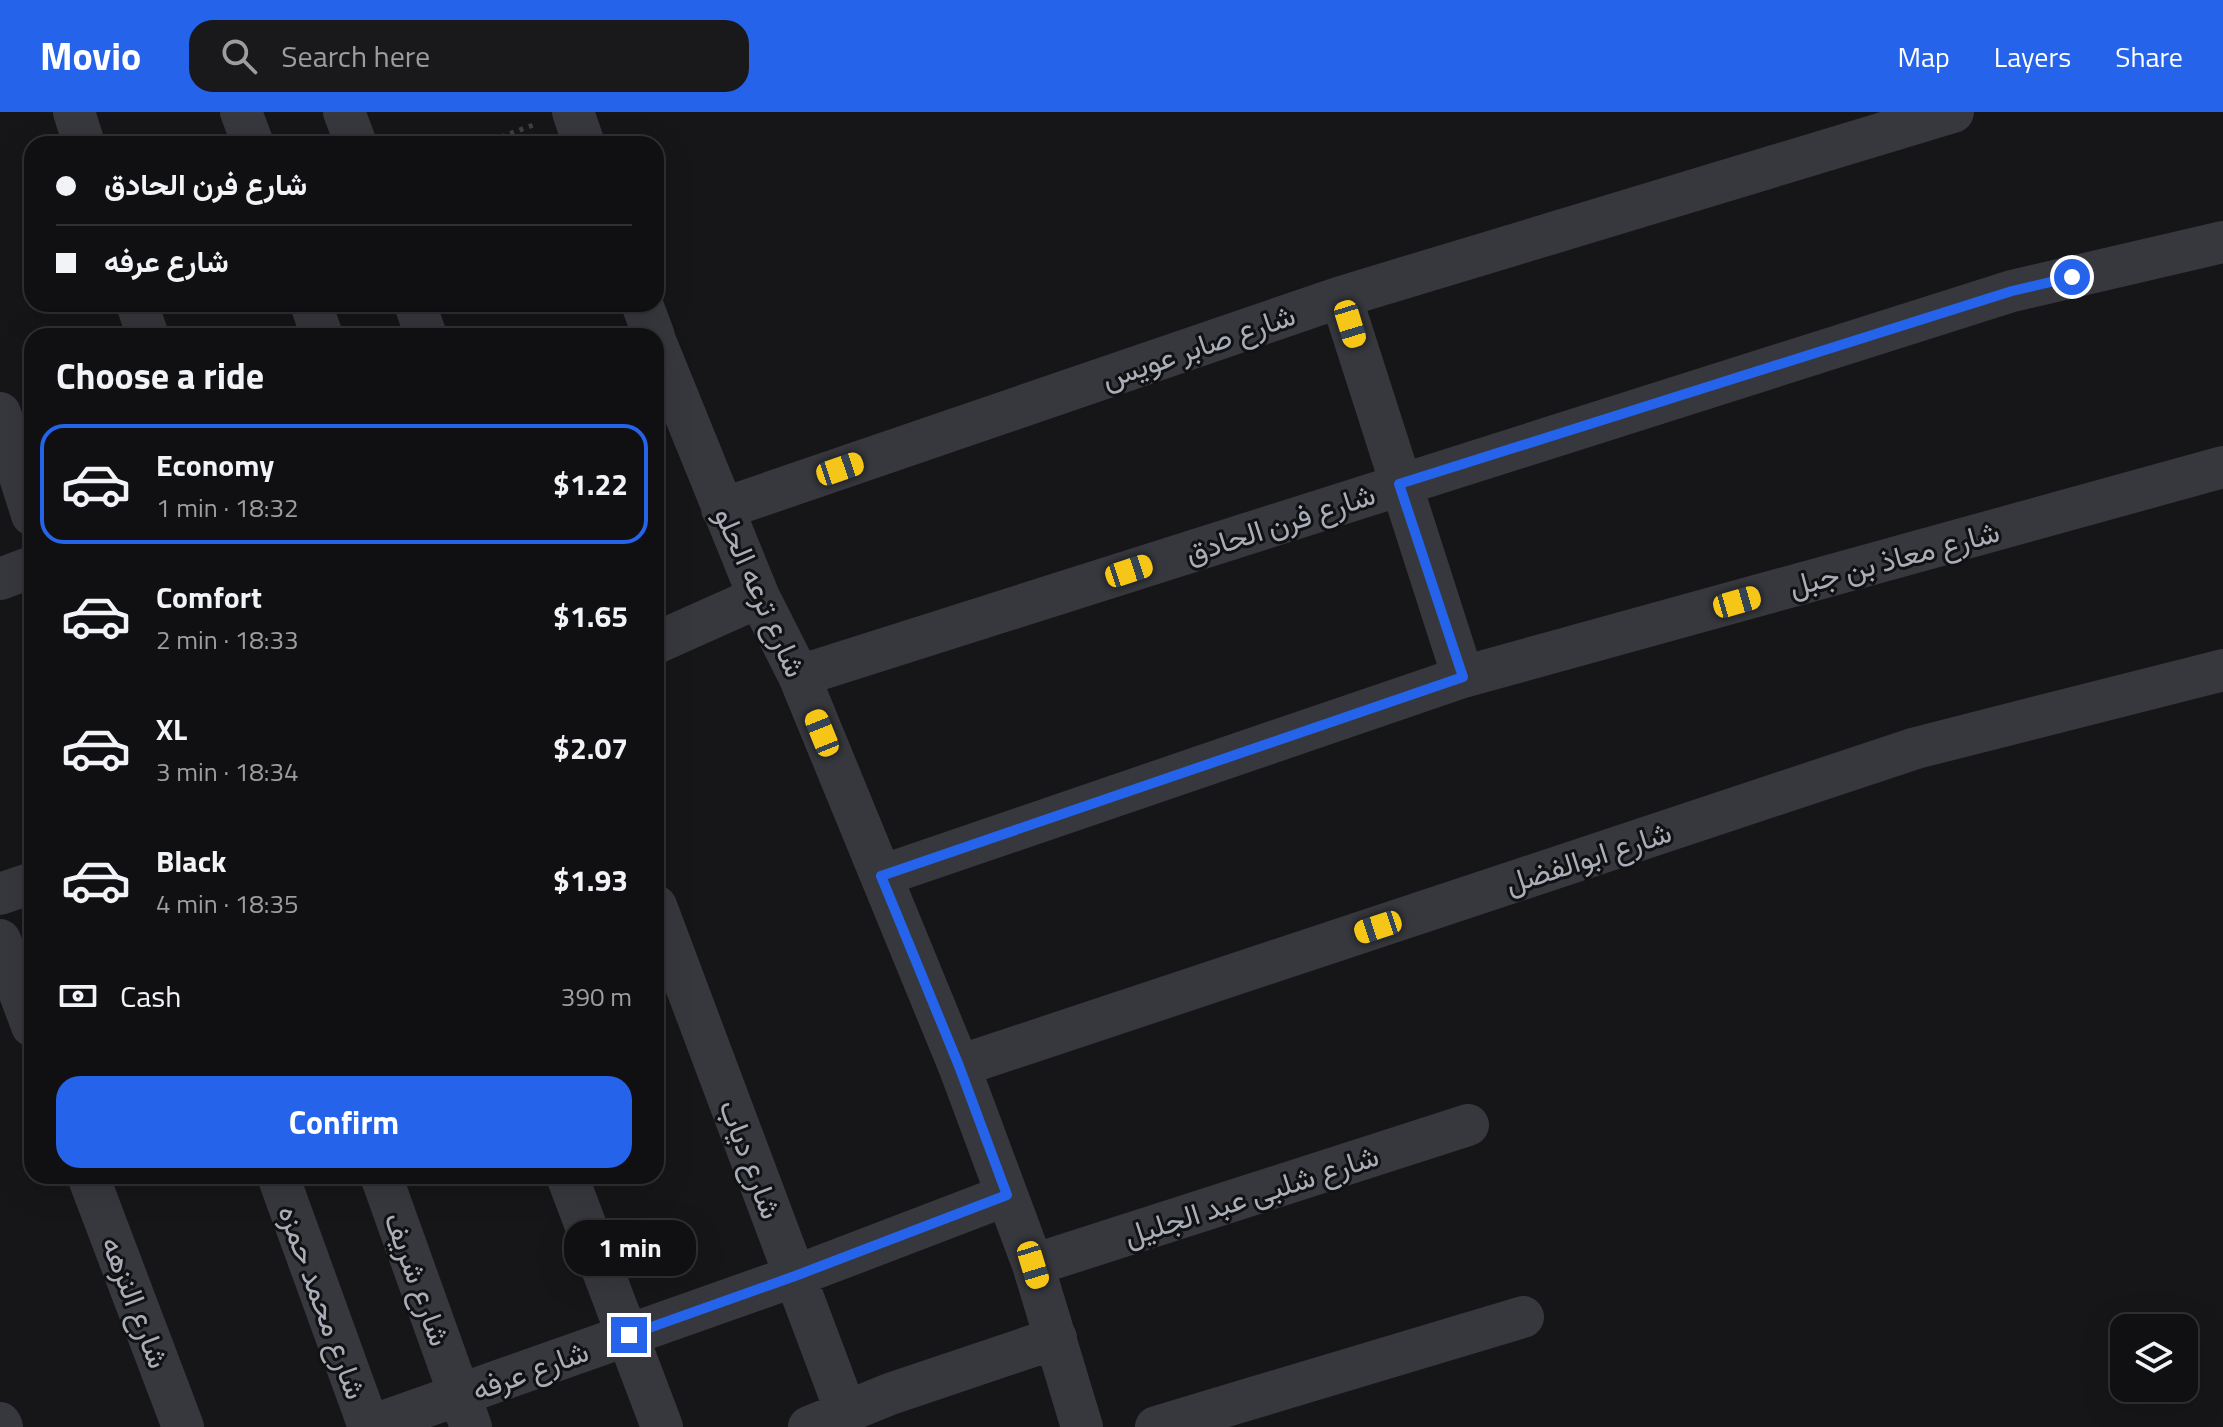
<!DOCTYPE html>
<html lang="en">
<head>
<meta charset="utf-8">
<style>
  :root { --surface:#101012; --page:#19191b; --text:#f1f3f6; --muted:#9c9d9f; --line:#303032; --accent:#2563eb }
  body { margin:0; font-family:"Titillium Web",Vazirmatn,sans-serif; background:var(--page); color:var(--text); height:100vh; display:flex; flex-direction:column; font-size:30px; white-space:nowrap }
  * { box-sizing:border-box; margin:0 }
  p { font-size:26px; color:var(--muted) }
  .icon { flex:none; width:44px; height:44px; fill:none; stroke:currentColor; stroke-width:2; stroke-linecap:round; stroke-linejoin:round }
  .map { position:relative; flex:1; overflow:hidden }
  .sheet { position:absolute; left:24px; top:216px; width:640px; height:856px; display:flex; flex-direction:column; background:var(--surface); border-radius:24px; box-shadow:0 8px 32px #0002,0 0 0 2px var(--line) }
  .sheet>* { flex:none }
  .hud { position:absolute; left:24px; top:24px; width:640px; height:176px; border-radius:24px; box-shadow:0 8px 32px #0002,0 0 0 2px var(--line); display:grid; align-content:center; height:176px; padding:0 32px; background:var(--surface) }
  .tools { position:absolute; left:2110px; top:1202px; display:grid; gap:16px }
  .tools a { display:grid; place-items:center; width:88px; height:88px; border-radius:16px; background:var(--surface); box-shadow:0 8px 32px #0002,0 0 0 2px var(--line); font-size:40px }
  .end { position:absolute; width:36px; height:36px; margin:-18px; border:10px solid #2563eb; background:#fff; box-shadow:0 0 0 4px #fff }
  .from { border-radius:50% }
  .bubble { position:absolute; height:56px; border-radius:24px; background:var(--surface); box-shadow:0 8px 32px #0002,0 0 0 2px var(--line); font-size:26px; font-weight:700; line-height:56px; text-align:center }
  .car { position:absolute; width:24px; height:48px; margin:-24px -12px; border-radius:10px; box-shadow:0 0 6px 2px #0007; background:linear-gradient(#f5c518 24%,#345 0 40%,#f5c518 0 76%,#345 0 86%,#f5c518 0) }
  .hud b { display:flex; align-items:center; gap:28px; height:76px; font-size:30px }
  .hud b+b { border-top:2px solid var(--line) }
  .hud i { width:20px; height:20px; background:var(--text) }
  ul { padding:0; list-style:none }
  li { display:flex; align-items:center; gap:24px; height:120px; margin:0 16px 12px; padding:0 16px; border:4px solid transparent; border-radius:24px }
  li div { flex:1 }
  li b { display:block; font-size:30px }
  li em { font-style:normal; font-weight:700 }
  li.active { border-color:var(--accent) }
  li>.icon { width:72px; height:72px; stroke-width:1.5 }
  h2 { padding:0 32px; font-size:36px; line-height:96px }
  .pay { display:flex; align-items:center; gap:20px; height:88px; padding:0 32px; font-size:30px }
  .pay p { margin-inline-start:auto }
  .action { display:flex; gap:16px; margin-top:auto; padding:16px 32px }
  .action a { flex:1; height:92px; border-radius:24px; background:var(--accent); color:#fff; font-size:32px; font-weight:700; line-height:92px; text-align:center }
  header { display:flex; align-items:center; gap:48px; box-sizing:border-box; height:112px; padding:0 40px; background:var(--accent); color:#fff }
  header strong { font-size:38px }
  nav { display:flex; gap:44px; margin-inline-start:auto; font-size:28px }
  .search { width:560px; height:72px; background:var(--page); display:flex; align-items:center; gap:20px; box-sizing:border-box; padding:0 28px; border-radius:24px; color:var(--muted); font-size:30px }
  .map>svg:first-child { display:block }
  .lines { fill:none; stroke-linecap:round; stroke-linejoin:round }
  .path { stroke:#3d3f44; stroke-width:5; stroke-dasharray:4 6; stroke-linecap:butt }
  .street { stroke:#37383d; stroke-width:42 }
  .route { stroke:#2563eb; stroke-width:10 }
  .labels { text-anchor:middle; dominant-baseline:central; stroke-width:6; stroke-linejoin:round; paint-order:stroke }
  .street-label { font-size:30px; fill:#a8adb8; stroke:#111113 }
</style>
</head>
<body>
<header>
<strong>Movio</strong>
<div class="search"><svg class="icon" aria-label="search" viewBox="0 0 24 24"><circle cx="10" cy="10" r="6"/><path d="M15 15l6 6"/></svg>Search here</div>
<nav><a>Map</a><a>Layers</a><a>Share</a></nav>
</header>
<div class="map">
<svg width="2223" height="1315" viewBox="0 0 2223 1315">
  <rect width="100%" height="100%" fill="#161618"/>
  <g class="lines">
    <!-- path -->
    <path class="path" d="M482,32l54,-20
      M134,1070l17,-6"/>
    <!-- street -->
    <path class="street" d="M74,0l10,32
      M241,0l12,32
      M344,0l12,32
      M573,0l11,32
      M1341,185l122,380
      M137,192l11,32
      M311,192l11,32
      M415,192l11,32
      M642,192l12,32
      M656,231l103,254 40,79 160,390 74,199 49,162
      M0,301l32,102
      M722,397l619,-212 612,-185
      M0,467l32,-12
      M656,531l103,-46
      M799,564l1213,-385 211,-49
      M881,764l582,-199 760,-210
      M0,782l32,-11
      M656,794l190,506
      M0,828l32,86
      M959,954l957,-318 307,-78
      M88,1064l95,251
      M278,1064l91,251
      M381,1064l90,251
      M567,1064l95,251
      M1033,1153l435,-140
      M0,1311l2,4
      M368,1315l427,-151 212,-81
      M809,1315l81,-33 166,-56
      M1156,1315l367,-110"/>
  </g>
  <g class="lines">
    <!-- route -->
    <path class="route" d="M629,1223l166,-59 212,-81 -48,-129 -78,-190 582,-199 -64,-193 613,-193 60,-14"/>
  </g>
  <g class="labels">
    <!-- street labels -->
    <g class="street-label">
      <text transform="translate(1198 234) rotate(-19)">شارع صابر عويس</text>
      <text transform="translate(1280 411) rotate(-18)">شارع فرن الحادق</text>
      <text transform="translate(1894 446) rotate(-15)">شارع معاذ بن جبل</text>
      <text transform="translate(761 480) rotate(66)">شارع ترعه الحلو</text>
      <text transform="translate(1588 745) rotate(-18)">شارع ابوالفضل</text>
      <text transform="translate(751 1047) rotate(69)">شارع دياب</text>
      <text transform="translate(1251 1083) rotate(-18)">شارع شلبى عبد الجليل</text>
      <text transform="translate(418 1167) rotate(70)">شارع شريف</text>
      <text transform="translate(136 1190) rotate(69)">شارع النزهه</text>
      <text transform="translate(323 1190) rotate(70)">شارع محمد حمزه</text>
      <text transform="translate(530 1258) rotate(-20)">شارع عرفه</text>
    </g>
  </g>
</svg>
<div class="tools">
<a><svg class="icon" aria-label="layers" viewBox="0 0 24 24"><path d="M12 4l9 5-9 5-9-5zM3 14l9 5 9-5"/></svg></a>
</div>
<i class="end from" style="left:2072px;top:165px"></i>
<i class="end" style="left:629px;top:1223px"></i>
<div class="bubble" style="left:564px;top:1108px;width:132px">1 min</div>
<i class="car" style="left:1350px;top:212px;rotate:163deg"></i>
<i class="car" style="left:840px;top:357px;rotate:71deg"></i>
<i class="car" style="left:1129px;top:459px;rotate:72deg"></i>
<i class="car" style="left:1737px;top:490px;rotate:74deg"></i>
<i class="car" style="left:822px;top:621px;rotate:338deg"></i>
<i class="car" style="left:1378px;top:815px;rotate:252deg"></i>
<i class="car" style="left:1033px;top:1153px;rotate:163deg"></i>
<div class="hud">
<b><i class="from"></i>شارع فرن الحادق</b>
<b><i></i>شارع عرفه</b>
</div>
<section class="sheet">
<h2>Choose a ride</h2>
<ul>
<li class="active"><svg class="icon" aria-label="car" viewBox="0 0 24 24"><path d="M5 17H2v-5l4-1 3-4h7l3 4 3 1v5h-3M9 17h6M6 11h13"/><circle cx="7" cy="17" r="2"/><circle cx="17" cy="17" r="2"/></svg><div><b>Economy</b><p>1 min · 18:32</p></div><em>$1.22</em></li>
<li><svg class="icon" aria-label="car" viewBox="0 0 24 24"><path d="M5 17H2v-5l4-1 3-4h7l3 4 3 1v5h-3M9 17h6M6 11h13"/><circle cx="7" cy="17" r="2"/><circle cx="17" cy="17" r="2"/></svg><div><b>Comfort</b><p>2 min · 18:33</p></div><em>$1.65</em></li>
<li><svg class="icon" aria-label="car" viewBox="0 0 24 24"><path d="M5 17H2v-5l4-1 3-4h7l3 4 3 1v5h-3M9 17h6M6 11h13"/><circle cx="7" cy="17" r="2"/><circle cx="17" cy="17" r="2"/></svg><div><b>XL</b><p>3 min · 18:34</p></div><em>$2.07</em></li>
<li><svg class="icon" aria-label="car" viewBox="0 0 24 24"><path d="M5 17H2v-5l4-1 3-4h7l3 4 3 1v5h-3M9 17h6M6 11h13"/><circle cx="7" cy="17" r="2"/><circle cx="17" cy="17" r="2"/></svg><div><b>Black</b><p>4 min · 18:35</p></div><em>$1.93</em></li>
</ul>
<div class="pay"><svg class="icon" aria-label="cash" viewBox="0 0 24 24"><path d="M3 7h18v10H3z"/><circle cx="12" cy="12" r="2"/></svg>Cash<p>390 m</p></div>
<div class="action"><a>Confirm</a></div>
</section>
</div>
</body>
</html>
